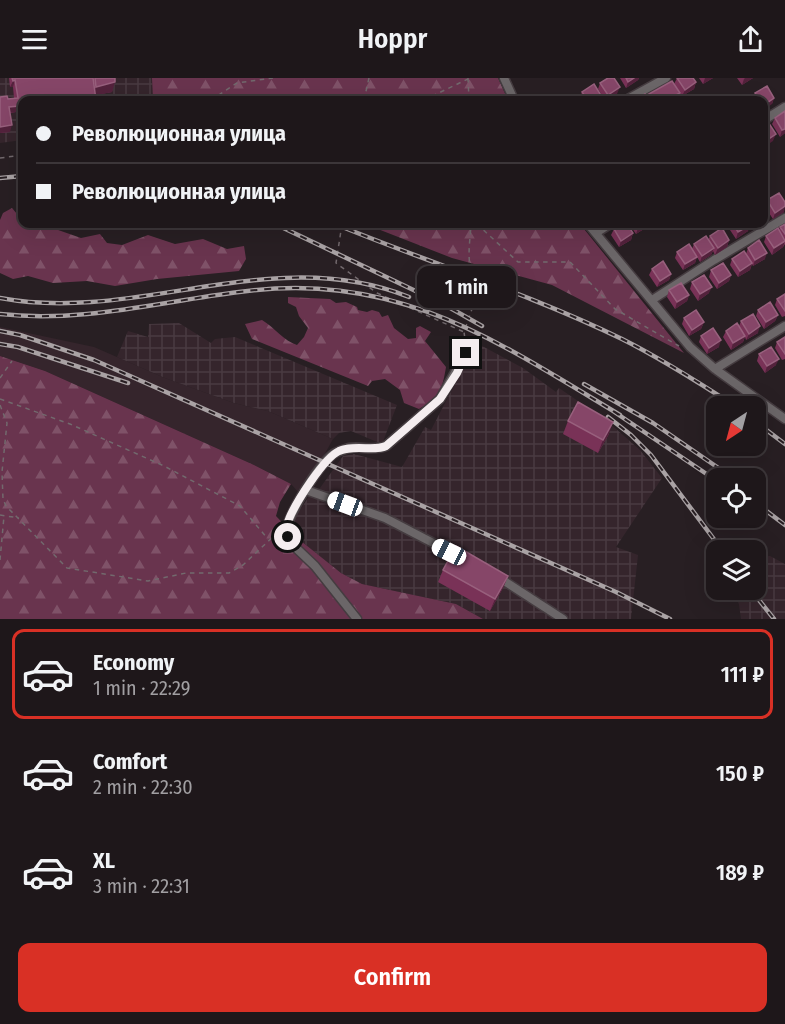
<!DOCTYPE html>
<html lang="en">
<head>
<meta charset="utf-8">
<style>
  :root { --surface:#1e171a; --page:#262023; --text:#f1f3f6; --muted:#a19fa2; --line:#3c3639; --accent:#d93025 }
  body { margin:0; font-family:"Fira Sans Condensed",sans-serif; background:var(--page); color:var(--text); height:100vh; display:flex; flex-direction:column; font-size:22px; white-space:nowrap }
  * { box-sizing:border-box; margin:0 }
  p { font-size:20px; color:var(--muted) }
  .icon { flex:none; width:33px; height:33px; fill:none; stroke:currentColor; stroke-width:2; stroke-linecap:round; stroke-linejoin:round }
  .map { position:relative; height:541px; overflow:hidden }
  .side { display:flex; flex-direction:column; background:var(--surface); flex:1 }
  .side>* { flex:none }
  .banner { position:absolute; left:18px; top:18px; width:750px; height:132px; border-radius:12px; box-shadow:0 6px 24px #0002,0 0 0 2px var(--line); display:grid; align-content:center; height:132px; padding:0 18px; background:var(--surface) }
  .needle { width:39px; rotate:216deg }
  .fabs { position:absolute; left:706px; top:318px; display:grid; gap:12px }
  .fabs a { display:grid; place-items:center; width:60px; height:60px; border-radius:12px; background:var(--surface); box-shadow:0 6px 24px #0002,0 0 0 2px var(--line); font-size:30px }
  .end { position:absolute; width:27px; height:27px; margin:-14px; border:8px solid #f4edef; background:#111; box-shadow:0 0 0 3px #111 }
  .from { border-radius:50% }
  .bubble { position:absolute; height:42px; border-radius:12px; background:var(--surface); box-shadow:0 6px 24px #0002,0 0 0 2px var(--line); font-size:20px; font-weight:600; line-height:42px; text-align:center }
  .car { position:absolute; width:18px; height:36px; margin:-18px -9px; border-radius:8px; box-shadow:0 0 4px 2px #0007; background:linear-gradient(#fff 24%,#345 0 40%,#fff 0 76%,#345 0 86%,#fff 0) }
  .banner b { display:flex; align-items:center; gap:21px; height:57px; font-size:22px }
  .banner b+b { border-top:2px solid var(--line) }
  .banner i { width:15px; height:15px; background:var(--text) }
  ul { padding:10px 0 0; list-style:none }
  li { display:flex; align-items:center; gap:18px; height:90px; margin:0 12px 9px; padding:0 6px; border:3px solid transparent; border-radius:12px }
  li div { flex:1 }
  li b { display:block; font-size:22px }
  li em { font-style:normal; font-weight:600 }
  li.selected { border-color:var(--accent) }
  li>.icon { width:54px; height:54px; stroke-width:1.5 }
  .button { display:flex; gap:12px; margin-top:auto; padding:12px 18px }
  .button a { flex:1; height:69px; border-radius:12px; background:var(--accent); color:#fff; font-size:24px; font-weight:600; line-height:69px; text-align:center }
  header { display:flex; justify-content:space-between; align-items:center; height:78px; padding:0 18px; background:var(--surface); font-size:27px; font-weight:600 }
  .map>svg:first-child { display:block }
  .built { fill:#35252c }
  .industrial { fill:url(#industrial-grid) }
  .forest { fill:url(#forest-firs) }
  .lines { fill:none; stroke-linecap:round; stroke-linejoin:round }
  .minor-casing { stroke:#453c40; stroke-width:11 }
  .path { stroke:#72696d; stroke-width:1.5; stroke-dasharray:4.5 4.5; stroke-linecap:butt }
  .minor { stroke:#6b6668; stroke-width:8 }
  .rail-casing { stroke:#a9a2a4; stroke-width:4.5 }
  .rail { stroke:#281f23; stroke-width:2; stroke-dasharray:7; stroke-linecap:butt }
  .wall { fill:#793257 }
  .shaded-wall { fill:#53223c }
  .building { fill:#864668; stroke:#98607d; stroke-width:1.5 }
  .route { stroke:#f4edef; stroke-width:8 }
</style>
</head>
<body>
<header><svg class="icon" aria-label="menu" viewBox="0 0 24 24"><path d="M4 6h16M4 12h16M4 18h16"/></svg>Hoppr<svg class="icon" aria-label="share" viewBox="0 0 24 24"><path d="M12 15V3M7 8l5-5 5 5M5 13v7h14v-7"/></svg></header>
<div class="map">
<svg width="785" height="541" viewBox="0 0 785 541">
  <defs>
    <pattern id="industrial-grid" width="8" height="8" patternUnits="userSpaceOnUse" patternTransform="scale(1.5)"><rect width="8" height="8" fill="#35252c"/><path d="M0 4h8M4 0v8" fill="none" stroke="#493a41"/></pattern>
    <pattern id="forest-firs" width="22" height="20" patternUnits="userSpaceOnUse" patternTransform="scale(1.5)"><rect width="22" height="20" fill="#69344e"/><path d="M5 1l3.5 6h-7zM16 11l3.5 6h-7z" fill="#7f5268"/></pattern>
  </defs>
  <rect width="100%" height="100%" fill="#281f23"/>
  <!-- built -->
  <path class="built" d="M0,249l94,20 71,31 69,25 34,8 65,28 -17,31 -18,22 -7,-8 -37,-19 -209,-94 -45,-15z"/>
  <!-- industrial -->
  <path class="industrial" d="M0,0h152l1,22h-131v40l-22,3z
    M179,245l32,20 4,-4 20,-2 162,68 -15,39 -31,-13 -12,2 -6,6 -65,-28 -34,-8 -69,-25 -48,-21 11,-26 20,6 1,-13z
    M471,262l52,28 33,24 3,-4 48,33 33,29 22,28 -46,69 22,8 -7,64h-148l-27,-15 -94,-20 -21,-11 -45,-36v-7l-7,-3 22,-34 4,2 28,-39 11,-2 48,13 23,-40 6,3 42,-81 -6,-3z
    M770,478l15,8v55h-44l-4,-29h19v-33z"/>
  <!-- forest -->
  <path class="forest" d="M152,0h346l10,22h-355z
    M12,130l10,12v4h19l40,14 19,-4 7,9 15,2 26,-10 27,9 28,-5 24,10 17,-3 2,13 -7,12 -82,8 -42,7 -28,-5 -34,2 -25,-7 -15,3 -13,-6v-53l3,-7z
    M365,146h215l104,129 -132,-68 -100,-27z
    M288,219l42,2 6,4 10,-1 11,5 1,3 9,2 5,-2 7,2 3,5 6,-2 6,13 14,11 8,-1v-10l4,-2 11,6 -6,9 21,26c-4,23 -6,30 -27,42l-15,-6 -4,-13 -15,-11 -13,2 -4,5 -116,-47 -7,-15 17,-4c12,7 22,21 35,25l7,-8 4,-9 -9,-12 -3,-9 -8,-4z
    M0,278l45,15 209,94 37,19 -11,18 -4,14 20,21 45,36 21,11 94,20 27,15h-483z"/>
  <g class="lines">
    <defs>
      <path id="minor" d="M504,0l10,22
        M626,22l40,-22
        M764,42l21,-13
        M588,146l102,123 25,22 70,50
        M596,155l14,-9
        M652,222l62,-40 71,-42
        M715,291l70,-43
        M306,412l79,28 77,40
        M498,499l65,42
        M357,541l-42,-53 -21,-20 -8,-16c5,-20 30,-61 46,-75 5,-4 11,-5 17,-7 12,-2 26,3 37,-2l54,-47 26,-46"/>
    </defs>
    <!-- minor casing -->
    <use href="#minor" class="minor-casing"/>
    <!-- path -->
    <path class="path" d="M468,0l1,22
      M211,22l26,-17 36,-5
      M364,22l5,-22
      M424,22l46,-22
      M0,80l22,-3
      M342,146l-6,39 41,30 87,39
      M477,146l41,38h52l45,47 64,37
      M466,268l-2,-14 16,-46c-16,-16 -10,-41 -9,-62
      M0,300l12,-17
      M0,321l70,25 94,42 76,40 28,33
      M0,327l7,18 -5,49 1,27 3,7 61,62 81,13 38,-8h43l14,-8 36,-34
      M0,437l19,3
      M0,482l4,-44"/>
    <!-- minor -->
    <use href="#minor" class="minor"/>
    <defs>
      <path id="rail" d="M0,100l22,-2
        M275,146l170,81 37,21
        M335,146c95,39 195,70 287,115 40,20 76,43 113,67
        M0,220c139,26 271,-56 409,-1
        M0,236c82,9 158,-12 239,-22 157,-21 253,46 381,123
        M0,253l20,4 74,25 522,232 54,27
        M0,266l18,3 110,36
        M584,306l69,39 80,55
        M613,333l104,70
        M608,339l23,18 20,20 71,95
        M756,344l29,22
        M756,425l29,22
        M751,512l23,29"/>
    </defs>
    <!-- rail casing -->
    <use href="#rail" class="rail-casing"/>
    <!-- rail -->
    <use href="#rail" class="rail"/>
  </g>
  <!-- wall -->
  <path class="wall" d="M9,0h106l-3,14 -17,3 -73,5v29l-3,1 -3,-18 -6,1v19l-10,1v-36l8,2 6,-1 -1,-11h-3z
    M620,0h19l-1,2 -12,8z
    M677,0l19,4 -2,7 -12,7 -8,-12z
    M699,0h14l-10,6z
    M737,0h16l-11,7z
    M600,5l17,11 -10,6h-2l-7,-11z
    M582,14l20,5 -2,3h-19l-1,-2z
    M755,15l19,5 -2,6 -8,-4h-11z
    M775,40l10,15 -5,4 -8,-13z
    M767,122l17,12 -11,7 -8,-12z
    M629,146h19l-1,3 -11,7z
    M730,146h19l-1,7 -12,8 -8,-12z
    M750,146h12l-8,5z
    M785,146v20l-2,3 -11,8 -8,-13 2,-6 13,-6 1,-3z
    M614,151l19,4 -2,7 -12,7 -8,-12z
    M710,158l19,4 -2,7 -12,8 -2,-4 -2,4 -11,7 -3,-5 -2,6 -12,7 -8,-12 2,-6 15,-3 2,-5 14,-4z
    M748,170l17,11 -12,7 -1,-2 -2,6 -12,7 -8,-12 2,-6 14,-5z
    M652,191l19,5 -2,6 -12,7 -8,-12z
    M711,192l20,5 -2,6 -12,8 -8,-12z
    M692,204l17,11 -11,8 -8,-12z
    M669,212l20,5 -2,6 -12,8 -8,-12z
    M785,216v22l-3,1 -7,-12 2,-6z
    M758,232l20,5 -3,6 -11,8 -8,-13z
    M684,240l20,4 -3,7 -12,7 -7,-12z
    M741,243l17,12 -12,7 -1,-3 -2,5 -12,8 -8,-13 3,-6 13,-5z
    M701,258l18,11 -12,7 -8,-12z
    M785,259v22l-3,1 -7,-12 2,-6z
    M759,276l17,11 -11,8 -8,-12z
    M568,343l41,13 -11,19 -35,-19z
    M443,492l65,6 -5,12 -13,23 -52,-29z"/>
  <!-- shaded-wall -->
  <path class="shaded-wall" d="M634,0h5l-1,2 -12,8 2,-6z
    M705,0h8l-10,6z
    M745,0h8l-11,7 2,-6z
    M15,2l-2,7h-3l3,-6z
    M115,4l-3,10 -20,4 4,-9z
    M696,4l-2,7 -12,7 3,-6z
    M620,9l-3,7 -11,6 2,-5z
    M680,15l-3,6 -2,1h-9z
    M774,20l-2,6 -8,6v-5z
    M19,28l-3,6 -9,1 2,-6z
    M22,45v6l-3,1 2,-6z
    M12,47l-2,7 -10,1v-6z
    M785,51v4l-5,4 2,-7z
    M776,56l-3,7 -9,6v-5z
    M785,128l-1,6 -11,7 2,-6z
    M768,137l-2,6 -2,2v-5z
    M644,146h4l-1,3 -11,7 2,-6z
    M756,146h6l-8,5z
    M750,147l-2,6 -12,8 2,-7z
    M633,155l-2,7 -12,7 2,-6z
    M729,162l-2,7 -12,8 3,-7z
    M785,163l-2,6 -11,8 2,-7z
    M714,170l-3,7 -11,7 2,-6z
    M767,175l-2,6 -12,7 2,-6z
    M697,179l-2,6 -12,7 2,-6z
    M752,185l-2,7 -12,7 2,-6z
    M671,196l-2,6 -12,7 3,-6z
    M731,197l-2,6 -12,8 2,-6z
    M712,209l-3,6 -11,8 2,-7z
    M689,217l-2,6 -12,8 2,-7z
    M778,237l-3,6 -11,8 2,-7z
    M704,244l-3,7 -12,7 3,-6z
    M760,248l-2,7 -12,7 3,-6z
    M745,258l-2,6 -12,8 2,-7z
    M721,262l-2,7 -12,7 2,-6z
    M779,281l-3,6 -11,8 2,-7z
    M613,344l-4,12 -11,19 5,-13z
    M508,498l-5,12 -13,23 5,-12z"/>
  <!-- building -->
  <path class="building" d="M12,0h81l3,22h-74v23l-1,1 -2,-18 -10,1 3,18 -12,2v-30l7,-1 1,3 10,-1 -3,-18 -2,1z
    M95,0h20v4l-19,5z
    M608,0h6l6,9 -12,8 -8,-12z
    M626,0h8l-6,4z
    M677,0h16l3,4 -11,8z
    M672,3l8,12 -14,7h-16l-3,-5z
    M594,6l8,13 -6,3h-8l-6,-8z
    M767,8l7,12 -10,7v-5h-4l-5,-7z
    M645,16l4,6h-14z
    M785,33v18l-3,1 -7,-12z
    M768,44l8,12 -12,8v-17z
    M779,115l6,9v4l-10,7 -8,-13z
    M764,130l4,7 -4,3z
    M622,146h5l6,9 -12,8 -7,-12z
    M635,146h9l-6,4z
    M733,146h16l1,1 -12,7z
    M785,146v10l-5,-7z
    M722,150l7,12 -11,8 -8,-12z
    M778,150l7,13 -11,7 -8,-12z
    M706,158l8,12 -12,8 -8,-12z
    M759,162l8,13 -12,7 -7,-12z
    M689,166l8,13 -12,7 -8,-12z
    M744,173l8,12 -12,8 -8,-12z
    M663,183l8,13 -11,7 -8,-12z
    M723,185l8,12 -12,8 -8,-13z
    M704,197l8,12 -12,7 -8,-12z
    M681,205l8,12 -12,7 -8,-12z
    M785,216v17l-8,-12z
    M770,224l8,13 -12,7 -8,-12z
    M696,232l8,12 -12,8 -8,-12z
    M753,236l7,12 -11,8 -8,-13z
    M737,245l8,13 -12,7 -7,-12z
    M713,250l8,12 -12,8 -8,-12z
    M785,259v17l-8,-12z
    M771,269l8,12 -12,7 -8,-12z
    M578,324l35,20 -10,18 -35,-19z
    M456,468l52,30 -13,23 -52,-29z"/>
  <g class="lines">
    <!-- route -->
    <path class="route" d="M288,459c-2,-7 -2,-12 1,-18 7,-17 35,-61 50,-68 17,-7 34,1 47,-5l54,-47 17,-26 9,-20"/>
  </g>
</svg>
<div class="fabs">
<a><svg class="needle" viewBox="-14 -14 28 28"><path d="M0-13l5 13h-10z" fill="#e53935"/><path d="M0 13l5-13h-10z" fill="#a19fa2"/></svg></a>
<a><svg class="icon" aria-label="locate" viewBox="0 0 24 24"><circle cx="12" cy="12" r="6"/><path d="M12 2v4M12 18v4M2 12h4M18 12h4"/></svg></a>
<a><svg class="icon" aria-label="layers" viewBox="0 0 24 24"><path d="M12 4l9 5-9 5-9-5zM3 14l9 5 9-5"/></svg></a>
</div>
<i class="end from" style="left:288px;top:459px"></i>
<i class="end" style="left:466px;top:275px"></i>
<div class="bubble" style="left:417px;top:188px;width:99px">1 min</div>
<i class="car" style="left:345px;top:426px;rotate:290deg"></i>
<i class="car" style="left:449px;top:474px;rotate:296deg"></i>
<div class="banner">
<b><i class="from"></i>Революционная улица</b>
<b><i></i>Революционная улица</b>
</div>
</div>
<section class="side">
<ul>
<li class="selected"><svg class="icon" aria-label="car" viewBox="0 0 24 24"><path d="M5 17H2v-5l4-1 3-4h7l3 4 3 1v5h-3M9 17h6M6 11h13"/><circle cx="7" cy="17" r="2"/><circle cx="17" cy="17" r="2"/></svg><div><b>Economy</b><p>1 min · 22:29</p></div><em>111 ₽</em></li>
<li><svg class="icon" aria-label="car" viewBox="0 0 24 24"><path d="M5 17H2v-5l4-1 3-4h7l3 4 3 1v5h-3M9 17h6M6 11h13"/><circle cx="7" cy="17" r="2"/><circle cx="17" cy="17" r="2"/></svg><div><b>Comfort</b><p>2 min · 22:30</p></div><em>150 ₽</em></li>
<li><svg class="icon" aria-label="car" viewBox="0 0 24 24"><path d="M5 17H2v-5l4-1 3-4h7l3 4 3 1v5h-3M9 17h6M6 11h13"/><circle cx="7" cy="17" r="2"/><circle cx="17" cy="17" r="2"/></svg><div><b>XL</b><p>3 min · 22:31</p></div><em>189 ₽</em></li>
</ul>
<div class="button"><a>Confirm</a></div>
</section>
</body>
</html>
